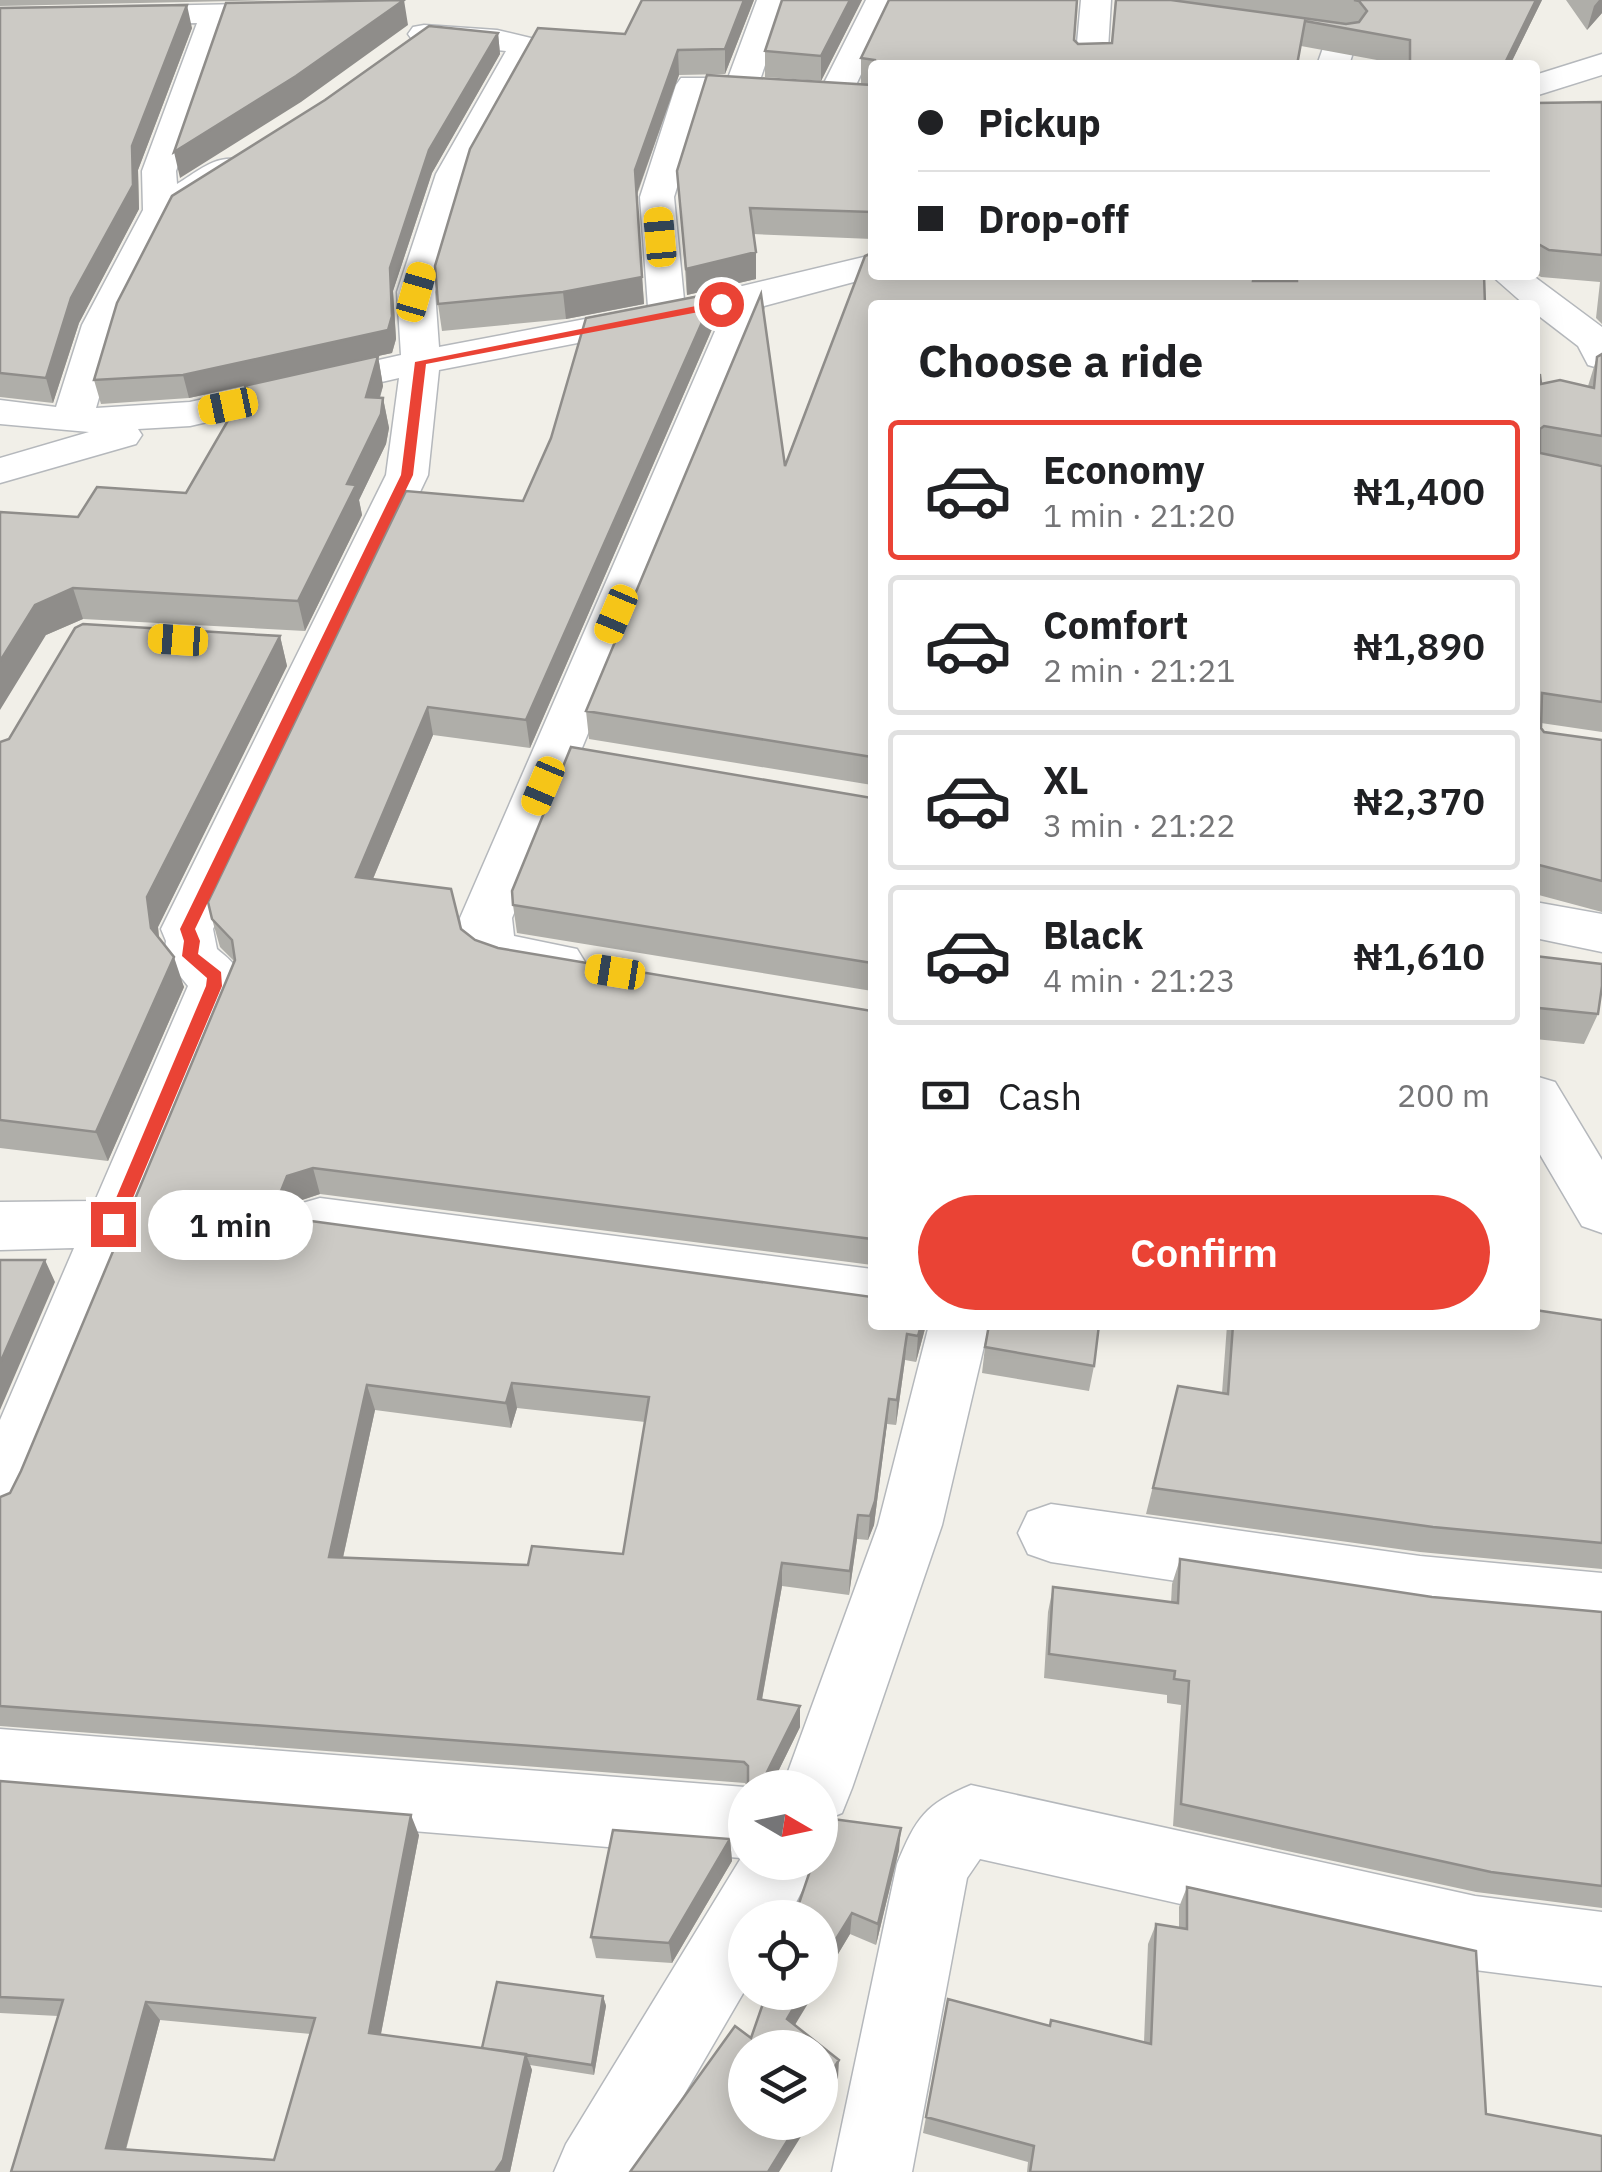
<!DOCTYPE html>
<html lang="en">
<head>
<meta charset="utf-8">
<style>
  :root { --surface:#fff; --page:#f2f2f2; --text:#202124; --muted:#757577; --line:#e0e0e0; --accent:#ea4335 }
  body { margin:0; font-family:"IBM Plex Sans",sans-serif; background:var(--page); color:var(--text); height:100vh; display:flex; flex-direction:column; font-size:38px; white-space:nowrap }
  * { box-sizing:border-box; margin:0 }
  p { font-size:32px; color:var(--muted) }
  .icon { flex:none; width:55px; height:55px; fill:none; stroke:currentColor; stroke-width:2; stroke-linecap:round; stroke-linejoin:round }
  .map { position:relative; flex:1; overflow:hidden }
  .side { position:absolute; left:868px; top:300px; width:672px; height:1030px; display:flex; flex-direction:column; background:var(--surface); border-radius:10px; box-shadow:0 5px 25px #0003 }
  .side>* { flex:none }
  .guide { position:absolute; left:868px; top:60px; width:672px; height:220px; border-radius:10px; box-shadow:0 5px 25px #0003; display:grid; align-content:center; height:220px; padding:0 50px; background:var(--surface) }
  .needle { width:65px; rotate:99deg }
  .buttons { position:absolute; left:728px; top:1770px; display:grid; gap:20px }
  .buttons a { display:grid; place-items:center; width:110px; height:110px; border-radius:50%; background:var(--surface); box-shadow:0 5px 25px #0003; font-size:50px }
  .end { position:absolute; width:45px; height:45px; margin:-22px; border:12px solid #ea4335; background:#fff; box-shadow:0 0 0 5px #fff }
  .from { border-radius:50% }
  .bubble { position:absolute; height:70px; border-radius:35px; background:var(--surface); box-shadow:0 5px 25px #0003; font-size:32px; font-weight:600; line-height:70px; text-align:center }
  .car { position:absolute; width:30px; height:60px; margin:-30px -15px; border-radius:12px; box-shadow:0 0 8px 2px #0007; background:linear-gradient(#f5c518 24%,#345 0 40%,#f5c518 0 76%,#345 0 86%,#f5c518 0) }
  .guide b { display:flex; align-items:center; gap:35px; height:95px; font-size:38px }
  .guide b+b { border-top:2px solid var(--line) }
  .guide i { width:25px; height:25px; background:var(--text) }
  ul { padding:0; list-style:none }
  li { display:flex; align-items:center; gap:30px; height:140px; margin:0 20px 15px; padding:0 30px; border:5px solid var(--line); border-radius:10px }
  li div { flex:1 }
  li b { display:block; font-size:38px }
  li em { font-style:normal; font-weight:600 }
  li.on { border-color:var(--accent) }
  li>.icon { width:90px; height:90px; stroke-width:1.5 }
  h2 { padding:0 50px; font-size:45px; line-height:120px }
  .pay { display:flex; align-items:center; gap:25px; height:110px; padding:0 50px; font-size:38px }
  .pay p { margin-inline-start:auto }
  .action { display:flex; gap:20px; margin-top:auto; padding:20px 50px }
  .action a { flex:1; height:115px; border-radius:60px; background:var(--accent); color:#fff; font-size:40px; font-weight:600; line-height:115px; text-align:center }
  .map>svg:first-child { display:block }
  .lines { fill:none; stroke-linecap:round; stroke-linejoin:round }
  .street-casing { stroke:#b5b8bc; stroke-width:3 }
  .street { fill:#fff; fill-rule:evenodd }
  .wall { fill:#afaea9; fill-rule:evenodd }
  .shaded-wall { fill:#8f8d8a }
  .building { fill:#cccac5; stroke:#8f8d8a; stroke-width:2.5; fill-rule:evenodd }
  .route { fill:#ea4335 }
</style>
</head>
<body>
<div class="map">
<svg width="1602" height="2172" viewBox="0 0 1602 2172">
  <rect width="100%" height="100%" fill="#f1efe8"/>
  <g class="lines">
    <defs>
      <path id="street" d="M757,0h30l-27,80 63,5 43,-85h30l-41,87 17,1v20l-167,-12 -31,101 10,103 188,-45v20h8l-116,31 -252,612 2,18 63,13 8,13 -8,13c-23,7 -91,1 -108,-18 -9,-10 -7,-26 -9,-39l262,-603 -283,55 -11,105 -215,454 4,20c13,11 25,19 23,37l-208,508 -9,20 -23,9v-103l74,-172 -74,2v-48l95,-1 93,-215 -24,-30 2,-15 -5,-12 225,-454 13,-97 -209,48 -52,3 4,6 -6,9 -136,39v-25l89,-26 -89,-8v-24l56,7 26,-82 61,-115 -1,-39 55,-148 -197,4v-18l297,-6 11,2 4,7 -4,7 -11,2 -69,2 -52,148 1,13c20,-12 39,-30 63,-24l5,7 -5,7 -65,42 -55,109 -24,83 94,-6 211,-47 -4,-63 39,-118 70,-123 -93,-10 -5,-7 5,-7 11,-2 73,5 38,9 5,7 -70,128 -35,118 4,55 209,-40 -8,-110 36,-112 5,-7h47z
        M1081,0h30l-4,65h-32z
        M1340,0h30l-21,65h-32z
        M1602,54v21l-67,21v-21z
        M1257,275h36l-4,30h-38z
        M1491,275h41l70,52v42l-14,-4 -10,-19 -43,-33v-8h-10z
        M1535,902l67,12v38l-67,-14z
        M1535,1076l20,6 47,78v73l-20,-7 -47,-80z
        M320,1198l552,71v50l-552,-75 -21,-6 -8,-17 8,-17z
        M929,1325h60l-47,200 -90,263 -10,25 -22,9v-34h-38l96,-263z
        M1051,1504l369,52 182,17v62l-182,-17 -369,-56 -23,-8 -10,-21 10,-21z
        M0,1729l745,58v75h72l-29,56h-43v72l-106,182h-85l12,-28 175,-286 -741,-61z
        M971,1785l504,111 127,16v74l-127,-16 -495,-111 -13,19 -55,294h-80l65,-308c19,-46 28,-60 74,-79z"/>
    </defs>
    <!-- street casing -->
    <use href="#street" class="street-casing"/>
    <!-- street -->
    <use href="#street" class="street"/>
  </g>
  <!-- wall -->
  <path class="wall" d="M0,0h280l-280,6z
    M754,0l-29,74 -46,1 -42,120 7,109 -78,15 -124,12 -4,-27 187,-270z
    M782,0h80l-41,81 -56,-4v-26z
    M1115,0h427l-32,65h-106l-103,-19 -4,19h-425v174l-119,-5 3,18v27l-69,16 -10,-124 195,-86 -11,-1v-26l213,-18 4,4 34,-1z
    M1566,0h36v13l-15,17z
    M0,8l192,20 -54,142 1,39 -60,114 -26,80 -53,-6z
    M498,33l2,21 -68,119 -39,118 3,48 -4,14 -14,3 5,30 -3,12h3l6,30 -3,16 -27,56 3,15 -57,116 -222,-12 -37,16 32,-118 108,-24 59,-102 -1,-5 43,-9 -98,21 -88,6 -7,-24z
    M1602,102v222l-6,-6 4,-36 -59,-5 -6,-4v-170z
    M872,253v22h382l-1,6h42l1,-6h188l1,30h-613v480l-283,-46 -3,-28 175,-417 24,172 80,-210z
    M715,293l1,27 -186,428 -97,-13 -60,144 88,50 14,11 23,8 374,63v254l-552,-71 -24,8 -6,13 21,6 615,104 -10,37 -11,-2 -9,65 -9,-1 -13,101 -6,15 -11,-1 -8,56 -67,-9 -20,114 38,6v21l-30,61h-22l-3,-5 -745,-57v-229l10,-4 11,-22 213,-510 -14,-14 -8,-28 311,-418zM517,1408l128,14 -22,132 -95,11 -185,-7 32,-148 136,18z
    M1602,354v111l-39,-7 39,8v266l-61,-9v5l3,4 58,8v172l-67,-18v-520l6,10 47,2 9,-29z
    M280,636l7,30 -129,261 1,11 25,49 -76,174 -108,-13v-406z
    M872,798v193l-355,-58 -4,-28z
    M1535,956l63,58 -14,30 -49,-5z
    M1602,1320v249l-182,-17 -274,-38 32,-128 44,7 5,-68h308z
    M985,1347l109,19 -5,25 -107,-18z
    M1180,1559l252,38 170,15v296l-126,-16 -303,-66 8,-121 -14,-2v-8l-123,-17 4,-66 5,-25 118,16 1,-19z
    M0,1781l419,54 -38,199 101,14 121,-52 3,10 -12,69 -64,-10 2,5 -22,102h-499l47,-156 -58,-3zM160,2020l151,14 -37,126 -148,-10z
    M730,1839l2,22 -60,102 -76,-5 -5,-21z
    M899,1850l-23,95 -26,-11 -30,50v-66z
    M1187,1887l299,227 116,58h-575l1,-10 -105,-29 25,-134 101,27 2,-6 93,22 4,-98 8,-20 23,4v-21z"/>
  <!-- shaded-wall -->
  <path class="shaded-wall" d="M404,0l4,25 -107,77 -121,76 -6,-26z
    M744,0h10l-29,74v-25z
    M850,0h12l-41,81v-25z
    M1536,0h6l-32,65h-6z
    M1599,0h3v13l-15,17 7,-24z
    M187,5l5,23 -54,142 1,39 -60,114 -26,80 -7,-25 25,-80z
    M498,33l2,21 -68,119 -39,118 3,48 -4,14 -14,3 5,30 -12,40 -5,-29 12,-41 -189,42 -6,-23 207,-107 39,-118z
    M678,50l1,25 -43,121 -1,-26z
    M756,252v27l-69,16 -1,-26z
    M642,277l2,27 -78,15 -3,-27z
    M715,293l1,27 -186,428 -4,-28z
    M383,398l6,30 -3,16 -27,56 3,15 -57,116 -7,-30z
    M73,588l10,31 -37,16 -46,75v-49l35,-56z
    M280,636l7,30 -129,261 3,31 -10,-30 -4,-31z
    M428,707l5,28 -71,170 -6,-28z
    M174,957l10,30 -76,174 -12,-29z
    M313,1168l7,26 -24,8 -8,21 -9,-27 8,-20z
    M45,1260l10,22 -55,128v-47z
    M921,1325h5l-10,37 2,-26z
    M907,1334l-2,26 -9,65 1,-25z
    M512,1383l5,25 -6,20 -5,-25z
    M367,1385l8,25 -37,170 -9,-23z
    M889,1399l-2,25 -13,101 -6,15 2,-24z
    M858,1515l-1,24 -8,56 1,-24z
    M782,1563v23l-24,135v-22z
    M800,1706v21l-30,61h-11z
    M411,1815l8,20 -41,214 -9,-16z
    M901,1828l-2,22 -23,95 2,-21z
    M730,1839l2,22 -60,102 -3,-20z
    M852,1913l-2,21 -30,50v-19z
    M803,1992h12l-28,46v-19z
    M603,1996l3,10 -12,69 -2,-10z
    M146,2002l14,18 -38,143 -16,-15z
    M526,2054l6,16 -22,102h-15z
    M839,2060l-1,18 -18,29v-17z
    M799,2122h11l-31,50h-11z"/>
  <!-- building -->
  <path class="building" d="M404,0l-108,76 -122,76 52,-149z
    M642,0h102l-19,49 -47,1 -43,120 7,107 -79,15 -125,12 -3,-38 35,-117 68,-121 87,6z
    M782,0h68l-29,56 -56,-5z
    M889,0h188l-3,40 4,4 34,-1 4,-43h55l175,24 13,-2 8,-11 -8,-10 -5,-1h182l-32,65h-94v-25l-105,-19 -8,44h-422v-5l-14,-2z
    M187,5l-55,141 1,39 -62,113 -25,80 -46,-5v-365z
    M429,26l69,7 -69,117 -39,118 2,48 -4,14 -205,45 -89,5 23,-77 55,-107 153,-96z
    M707,75l165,10v127l-122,-4 6,44 -70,17 -9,-98z
    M1602,102v153l-53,-5 -9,-5h-5v-142z
    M872,253v22h382l-1,6h44v-6h187l1,30h-613v452l-286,-46 175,-417 24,172 80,-210z
    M715,293l-189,427 -98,-13 -72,170 95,12 10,40 14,11 23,8 374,63v228l-559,-71 -26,8 -8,20 10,19 22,6 561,76v28h49l-3,11 -11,-2 -10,66 -8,-1 -14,102 -5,15 -12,-1 -8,56 -68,-8 -24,136 42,7 -41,82h-11v-22l-4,-4 -744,-56v-209l10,-4 11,-22 214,-511 -3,-20 -20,-21 -4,-17 198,-411 117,10 28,-63 35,-120zM512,1383l137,14 -26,157 -91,-8 -4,19 -199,-8 38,-172 139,18z
    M1602,354v82l-58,-10 -4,3v24l62,13v236l-60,-9 -1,35 3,4 58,8v141l-67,-17v-490l5,1 1,9 19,-4 34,8 3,-31z
    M378,356l-12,41 17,1 -2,16 -34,70 9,1 -58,116 -225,-13 -38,17 -35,56v-149l78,5 19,-30 89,6 62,-107h-4z
    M83,624l197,12 -133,261 4,31 23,29 -78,175 -96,-12v-378l9,-3 66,-111z
    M571,747l301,51v165l-359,-58 -1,-14z
    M1535,956l67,8v22l-4,28 -59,-6 -4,-36z
    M0,1260h45l-45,103z
    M1535,1310l67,10v223l-169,-16 -280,-39 25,-102 50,8 5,-69h302z
    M989,1325h110l-5,41 -109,-19z
    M1180,1559l252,38 170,15v274l-111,-14 -310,-68 8,-123 -15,-2 1,-8 -126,-17 4,-67 125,16z
    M0,1781l411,34 -42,218 157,21 -23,106 -8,12h-484l52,-172 -63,-3zM146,2002l169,16 -41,142 -168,-12z
    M825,1818l76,10 -23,96 -26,-11 -32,52v-47h-26l19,-56h7v-18z
    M613,1830l117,9 -61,104 -78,-6z
    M1187,1887l289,64 10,163 116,22v36h-572l4,-26 -108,-29 22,-118 102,27 1,-6 100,24 5,-120 31,5z
    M497,1982l106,14 -11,69 -110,-17z
    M767,1992h36l-16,27 52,41 -19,30v-42h-75v74h54l-31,50h-138l105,-146 16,12z"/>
  <!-- route -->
  <path class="route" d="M721,301l4,6 -299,57 -13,111 -218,454 5,12 -2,13 23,18 1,14 -100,238 -3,5h-12l-2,-5 101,-238 1,-8 -25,-22 2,-15 -4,-12 221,-454 14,-113z"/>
</svg>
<div class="buttons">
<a><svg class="needle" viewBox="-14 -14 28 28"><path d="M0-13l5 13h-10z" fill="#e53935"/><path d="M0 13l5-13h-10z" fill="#757577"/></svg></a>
<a><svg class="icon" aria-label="locate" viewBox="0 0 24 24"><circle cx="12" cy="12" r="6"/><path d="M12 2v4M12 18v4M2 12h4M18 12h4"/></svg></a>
<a><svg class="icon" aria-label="layers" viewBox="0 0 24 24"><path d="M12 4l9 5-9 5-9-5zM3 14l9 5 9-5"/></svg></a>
</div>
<i class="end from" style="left:721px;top:304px"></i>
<i class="end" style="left:113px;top:1224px"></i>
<div class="bubble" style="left:148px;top:1190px;width:165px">1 min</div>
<i class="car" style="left:660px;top:237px;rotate:355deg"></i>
<i class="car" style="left:416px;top:292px;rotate:16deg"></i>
<i class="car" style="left:228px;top:406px;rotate:258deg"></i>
<i class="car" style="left:616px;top:614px;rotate:203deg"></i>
<i class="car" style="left:178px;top:640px;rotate:274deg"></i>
<i class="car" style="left:543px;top:786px;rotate:203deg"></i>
<i class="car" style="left:615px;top:972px;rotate:279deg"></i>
<div class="guide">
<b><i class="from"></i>Pickup</b>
<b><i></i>Drop-off</b>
</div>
<section class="side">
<h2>Choose a ride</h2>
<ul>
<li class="on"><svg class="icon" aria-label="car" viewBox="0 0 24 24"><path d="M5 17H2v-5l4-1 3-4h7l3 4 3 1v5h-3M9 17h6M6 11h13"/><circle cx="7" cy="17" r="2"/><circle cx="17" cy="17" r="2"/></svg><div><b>Economy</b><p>1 min · 21:20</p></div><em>₦1,400</em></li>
<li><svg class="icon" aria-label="car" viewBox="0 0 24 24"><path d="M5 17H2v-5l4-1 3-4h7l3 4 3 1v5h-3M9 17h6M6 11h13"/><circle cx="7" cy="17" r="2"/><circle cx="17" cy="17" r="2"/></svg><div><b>Comfort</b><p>2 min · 21:21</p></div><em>₦1,890</em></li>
<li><svg class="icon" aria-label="car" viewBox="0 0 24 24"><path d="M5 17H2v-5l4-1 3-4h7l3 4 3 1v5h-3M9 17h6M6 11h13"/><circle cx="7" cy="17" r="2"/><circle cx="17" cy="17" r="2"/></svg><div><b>XL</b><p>3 min · 21:22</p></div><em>₦2,370</em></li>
<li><svg class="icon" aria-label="car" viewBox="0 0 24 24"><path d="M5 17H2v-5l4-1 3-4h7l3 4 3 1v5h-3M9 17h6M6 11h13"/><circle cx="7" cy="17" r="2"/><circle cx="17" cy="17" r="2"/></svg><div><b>Black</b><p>4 min · 21:23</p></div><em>₦1,610</em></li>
</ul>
<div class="pay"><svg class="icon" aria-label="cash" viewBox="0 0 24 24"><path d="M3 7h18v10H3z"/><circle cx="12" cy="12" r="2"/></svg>Cash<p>200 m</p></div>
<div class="action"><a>Confirm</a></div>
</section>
</div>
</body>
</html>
